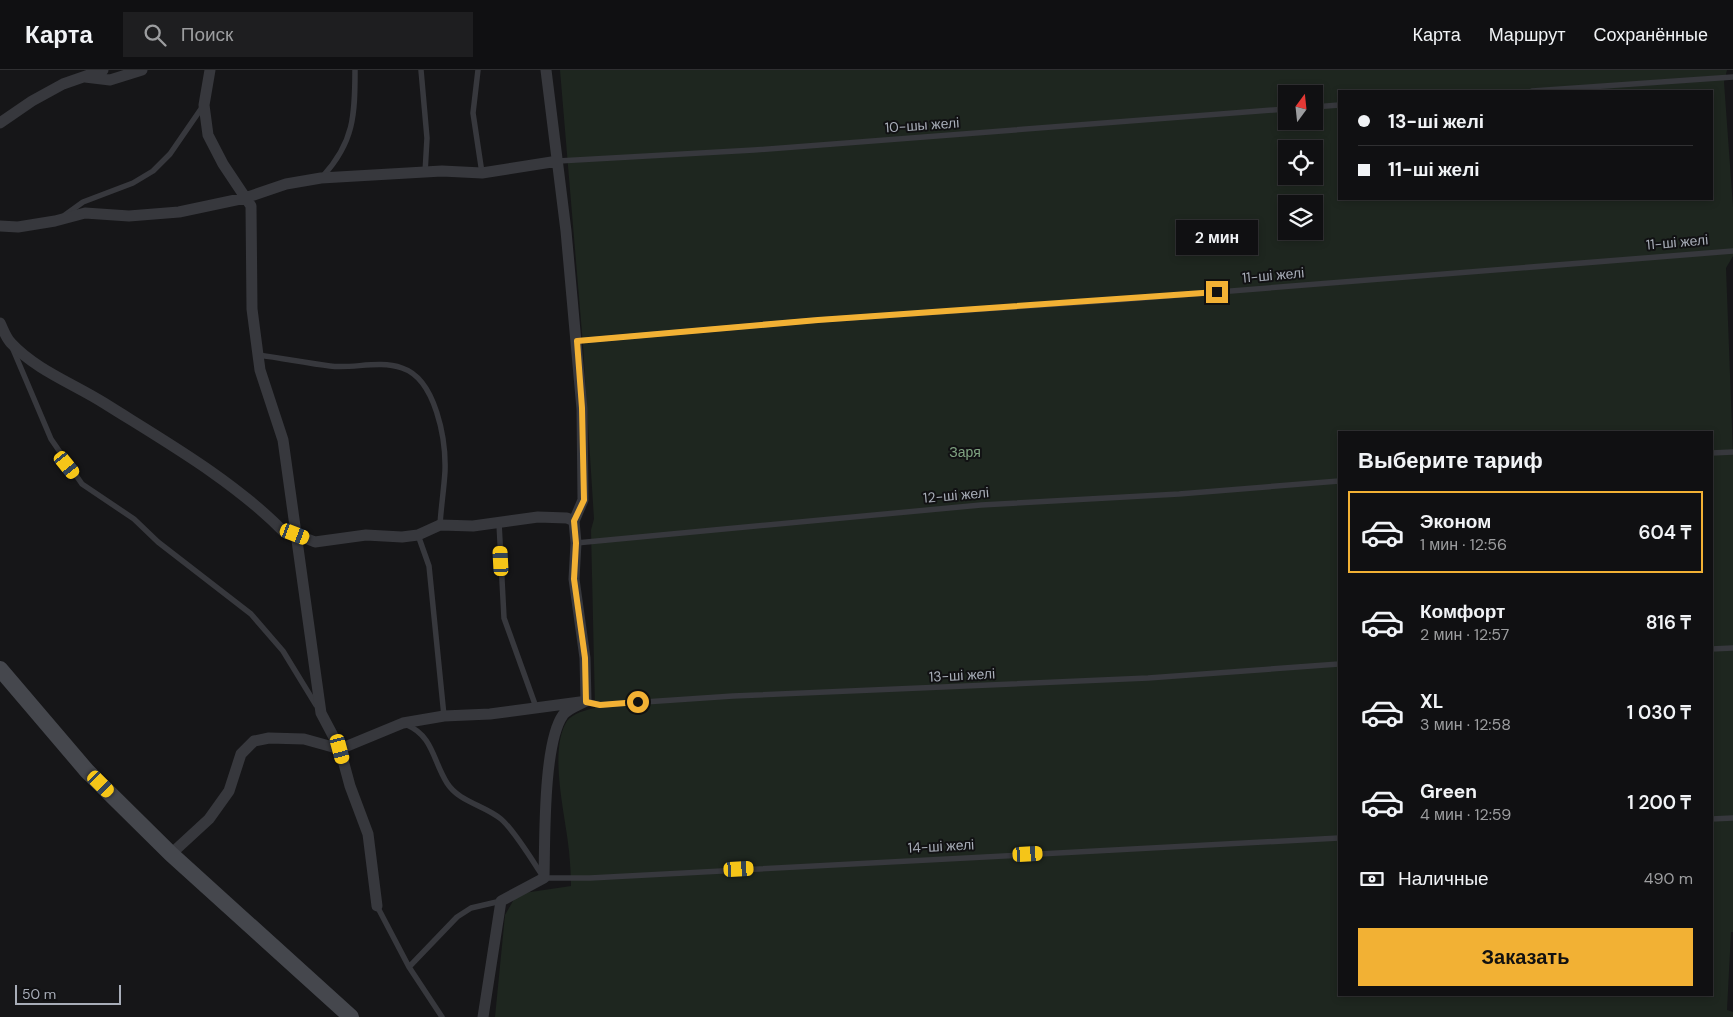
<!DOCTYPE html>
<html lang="ru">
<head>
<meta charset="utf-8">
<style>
  :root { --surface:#101012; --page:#1e1e20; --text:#f1f3f6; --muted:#9c9d9f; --line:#303032; --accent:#f2b134 }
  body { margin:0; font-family:"DM Sans",sans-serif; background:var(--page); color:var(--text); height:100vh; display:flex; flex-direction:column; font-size:19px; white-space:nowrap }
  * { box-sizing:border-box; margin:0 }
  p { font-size:16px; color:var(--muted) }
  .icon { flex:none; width:28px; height:28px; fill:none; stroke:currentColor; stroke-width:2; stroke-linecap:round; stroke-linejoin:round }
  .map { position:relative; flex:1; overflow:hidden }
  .details { position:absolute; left:1338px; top:361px; width:375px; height:565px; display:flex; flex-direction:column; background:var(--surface); border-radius:0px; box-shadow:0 2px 8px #0003,0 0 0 1px var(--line) }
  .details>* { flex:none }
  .top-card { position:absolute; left:1338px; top:20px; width:375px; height:110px; border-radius:0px; box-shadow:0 2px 8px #0003,0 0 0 1px var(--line); display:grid; align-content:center; height:110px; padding:0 20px; background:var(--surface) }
  .needle { width:32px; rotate:15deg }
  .fabs { position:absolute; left:1278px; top:15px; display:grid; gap:10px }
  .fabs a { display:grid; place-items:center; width:45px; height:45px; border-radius:0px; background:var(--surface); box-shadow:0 2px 8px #0003,0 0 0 1px var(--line); font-size:25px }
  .scale { position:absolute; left:15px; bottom:12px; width:106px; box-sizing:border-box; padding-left:5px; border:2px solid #a8adb8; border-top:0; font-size:14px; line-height:18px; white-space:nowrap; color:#a8adb8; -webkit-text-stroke:4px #111113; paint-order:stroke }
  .end { position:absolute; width:22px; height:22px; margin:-11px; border:6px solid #f2b134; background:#111; box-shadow:0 0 0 2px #111 }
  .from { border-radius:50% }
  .bubble { position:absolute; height:35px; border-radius:0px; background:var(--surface); box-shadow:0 2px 8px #0003,0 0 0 1px var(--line); font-size:16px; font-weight:600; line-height:35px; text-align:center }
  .car { position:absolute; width:15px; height:30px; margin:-15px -8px; border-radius:6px; box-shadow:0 0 4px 1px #0007; background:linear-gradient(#f5c518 24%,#345 0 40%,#f5c518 0 76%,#345 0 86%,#f5c518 0) }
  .top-card b { display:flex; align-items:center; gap:18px; height:48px; font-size:19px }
  .top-card b+b { border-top:1px solid var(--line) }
  .top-card i { width:12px; height:12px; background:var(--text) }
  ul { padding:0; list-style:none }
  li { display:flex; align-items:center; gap:15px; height:82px; margin:0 10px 8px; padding:0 10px; border:2px solid transparent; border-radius:0px }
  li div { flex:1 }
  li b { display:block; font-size:19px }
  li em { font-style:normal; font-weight:600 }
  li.selected { border-color:var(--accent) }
  li>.icon { width:45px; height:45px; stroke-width:1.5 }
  h2 { padding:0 20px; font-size:22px; line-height:60px }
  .pay { display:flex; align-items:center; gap:12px; height:55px; padding:0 20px; font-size:19px }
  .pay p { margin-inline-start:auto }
  .cta { display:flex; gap:10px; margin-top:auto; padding:10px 20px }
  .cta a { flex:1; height:58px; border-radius:0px; background:var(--accent); color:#111; font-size:20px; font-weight:600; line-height:58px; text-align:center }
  header { display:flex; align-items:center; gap:30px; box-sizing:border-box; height:70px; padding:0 25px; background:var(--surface); border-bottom:1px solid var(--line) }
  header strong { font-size:24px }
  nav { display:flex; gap:28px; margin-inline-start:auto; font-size:18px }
  .search { width:350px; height:45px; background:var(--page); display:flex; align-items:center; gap:12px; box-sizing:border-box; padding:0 18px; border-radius:0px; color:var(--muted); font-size:19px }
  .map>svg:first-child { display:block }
  .green { fill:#1e261f; fill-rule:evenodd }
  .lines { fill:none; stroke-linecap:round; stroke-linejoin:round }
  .lane { stroke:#37383d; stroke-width:5.5 }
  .street { stroke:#37383d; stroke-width:11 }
  .secondary { stroke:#45474d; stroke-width:16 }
  .route { stroke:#f2b134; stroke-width:6 }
  .labels { text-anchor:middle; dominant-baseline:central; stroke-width:4; stroke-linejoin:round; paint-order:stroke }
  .street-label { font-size:14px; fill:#a8adb8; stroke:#111113 }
  .park-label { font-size:14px; fill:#7fa381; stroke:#111113 }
</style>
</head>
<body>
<header>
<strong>Карта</strong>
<div class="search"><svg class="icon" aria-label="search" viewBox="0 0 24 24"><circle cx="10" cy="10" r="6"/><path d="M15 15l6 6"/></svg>Поиск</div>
<nav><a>Карта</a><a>Маршрут</a><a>Сохранённые</a></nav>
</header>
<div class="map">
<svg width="1733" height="947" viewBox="0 0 1733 947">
  <rect width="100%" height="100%" fill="#161618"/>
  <!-- green -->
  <path class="green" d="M560,0h1167l-3,12 9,125v49l-7,12 7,187v477h-2l-4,78 6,2v5h-1238l10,-102 12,-21 54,-8c0,-12 -1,-23 -2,-35 -3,-34 -21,-100 -2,-130 6,-8 19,-11 28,-13l-4,-178 3,-11 -11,-174zM1339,21h372v108h-372zM1286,24h28v27h-28zM1286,79h28v27h-28zM1286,134h28v27h-28zM1339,362h372v563h-372z"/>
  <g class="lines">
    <!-- lane -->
    <path class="lane" d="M421,0l6,68 -2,35
      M478,0l-5,43 9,60
      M1532,21l201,-14
      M1314,37l25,-2
      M558,91l196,-11 532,-41
      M323,106c31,-34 32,-61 32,-106
      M65,145l18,-13 50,-19 20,-12 17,-17 33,-48
      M577,271l241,-21 299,-20 616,-49
      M12,277l39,92 31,45 52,35 24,23 93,72 32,37 33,54
      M258,285c24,3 48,8 72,11 23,3 49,-6 72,2 34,11 44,72 43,103 -1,18 -4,36 -5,54
      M1711,383l22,-1
      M499,453l5,95 32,89
      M418,465l11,31 15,150
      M576,473l405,-38 198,-11 160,-13
      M1711,579l22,-1
      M586,631l14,4 133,-9 415,-18 191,-14
      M407,655c26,11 26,36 40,58 12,19 37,22 54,36 14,12 32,43 43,59h46l749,-40
      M1711,749l22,-1
      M377,836l32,61 33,50
      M409,897l48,-50 14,-9 30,-7"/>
    <!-- street -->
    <path class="street" d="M210,0l-6,35 4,30 15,29 28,42 1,103 6,46 2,15 23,70 38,273 19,36 10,37 18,48 9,72
      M85,7l25,3 32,-10
      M0,53l32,-22 31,-17 40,-14
      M0,156l18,1 37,-6 30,-8 44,3 50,-4 66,-14 41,-14 35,-6 121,-7 40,2 76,-12
      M0,253c3,6 6,15 11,20 25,27 63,41 93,60 62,39 129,77 180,129
      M295,464l20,8 51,-7 36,2 16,-2 22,-10 33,1 65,-9 29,1 7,3
      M171,784l38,-35 20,-28 12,-37 13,-13 15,-3 35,1 36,10 63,-26 41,-7 46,-2 90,-12
      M483,947l18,-116 43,-23c1,-37 -1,-135 19,-163 4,-6 16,-10 23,-14l-1,-43 -11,-79 2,-36 -2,-22 9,-21 -1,-91 -16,-178 -20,-161"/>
    <!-- secondary -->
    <path class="secondary" d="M0,599l87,102 84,83 180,163"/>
  </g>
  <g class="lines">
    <!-- route -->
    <path class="route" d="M638,632l-38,3 -14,-3 -1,-44 -11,-79 2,-36 -2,-22 10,-21 -2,-92 -5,-67 241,-21 399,-28"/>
  </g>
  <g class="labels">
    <!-- street labels -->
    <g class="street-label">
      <text transform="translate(922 55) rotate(-4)">10-шы желі</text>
      <text transform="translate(1677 172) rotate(-5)">11-ші желі</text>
      <text transform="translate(1273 205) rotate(-5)">11-ші желі</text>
      <text transform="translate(956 425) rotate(-5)">12-ші желі</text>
      <text transform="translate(962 605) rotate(-3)">13-ші желі</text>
      <text transform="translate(941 776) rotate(-3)">14-ші желі</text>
    </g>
    <!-- park labels -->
    <g class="park-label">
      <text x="965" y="382">Заря</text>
    </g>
  </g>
</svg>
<div class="fabs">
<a><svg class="needle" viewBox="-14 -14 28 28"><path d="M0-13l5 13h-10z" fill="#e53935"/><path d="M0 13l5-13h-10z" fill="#9c9d9f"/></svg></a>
<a><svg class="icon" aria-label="locate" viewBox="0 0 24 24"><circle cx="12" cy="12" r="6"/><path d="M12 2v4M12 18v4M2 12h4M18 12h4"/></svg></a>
<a><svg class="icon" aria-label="layers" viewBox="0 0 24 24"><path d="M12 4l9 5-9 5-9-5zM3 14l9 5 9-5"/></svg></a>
</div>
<div class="scale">50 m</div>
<i class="end from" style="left:638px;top:632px"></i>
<i class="end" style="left:1217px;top:222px"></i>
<div class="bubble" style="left:1176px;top:150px;width:82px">2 мин</div>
<i class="car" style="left:67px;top:395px;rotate:141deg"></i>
<i class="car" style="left:295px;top:464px;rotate:111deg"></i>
<i class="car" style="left:501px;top:491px;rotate:357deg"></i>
<i class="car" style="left:340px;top:679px;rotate:165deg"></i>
<i class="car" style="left:101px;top:714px;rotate:135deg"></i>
<i class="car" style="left:1028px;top:784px;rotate:87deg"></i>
<i class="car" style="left:739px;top:799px;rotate:87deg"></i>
<div class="top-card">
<b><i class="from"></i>13-ші желі</b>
<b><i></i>11-ші желі</b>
</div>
<section class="details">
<h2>Выберите тариф</h2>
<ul>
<li class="selected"><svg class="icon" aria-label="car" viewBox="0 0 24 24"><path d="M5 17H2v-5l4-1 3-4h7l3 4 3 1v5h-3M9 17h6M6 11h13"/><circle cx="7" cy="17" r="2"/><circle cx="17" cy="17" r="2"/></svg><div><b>Эконом</b><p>1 мин · 12:56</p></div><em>604 ₸</em></li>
<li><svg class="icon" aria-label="car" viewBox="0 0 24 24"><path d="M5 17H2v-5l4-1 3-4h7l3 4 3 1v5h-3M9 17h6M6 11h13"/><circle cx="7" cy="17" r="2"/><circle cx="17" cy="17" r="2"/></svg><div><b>Комфорт</b><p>2 мин · 12:57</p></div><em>816 ₸</em></li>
<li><svg class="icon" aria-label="car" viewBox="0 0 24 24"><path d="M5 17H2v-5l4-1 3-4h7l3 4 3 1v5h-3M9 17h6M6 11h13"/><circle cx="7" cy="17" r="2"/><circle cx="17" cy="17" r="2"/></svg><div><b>XL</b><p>3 мин · 12:58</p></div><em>1 030 ₸</em></li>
<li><svg class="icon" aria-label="car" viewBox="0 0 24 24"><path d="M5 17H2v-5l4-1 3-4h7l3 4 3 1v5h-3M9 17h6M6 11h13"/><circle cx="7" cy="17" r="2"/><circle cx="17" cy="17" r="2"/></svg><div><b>Green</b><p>4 мин · 12:59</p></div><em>1 200 ₸</em></li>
</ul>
<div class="pay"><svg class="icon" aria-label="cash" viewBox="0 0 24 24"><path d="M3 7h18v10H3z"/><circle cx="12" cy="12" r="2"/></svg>Наличные<p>490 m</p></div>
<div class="cta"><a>Заказать</a></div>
</section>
</div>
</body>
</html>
